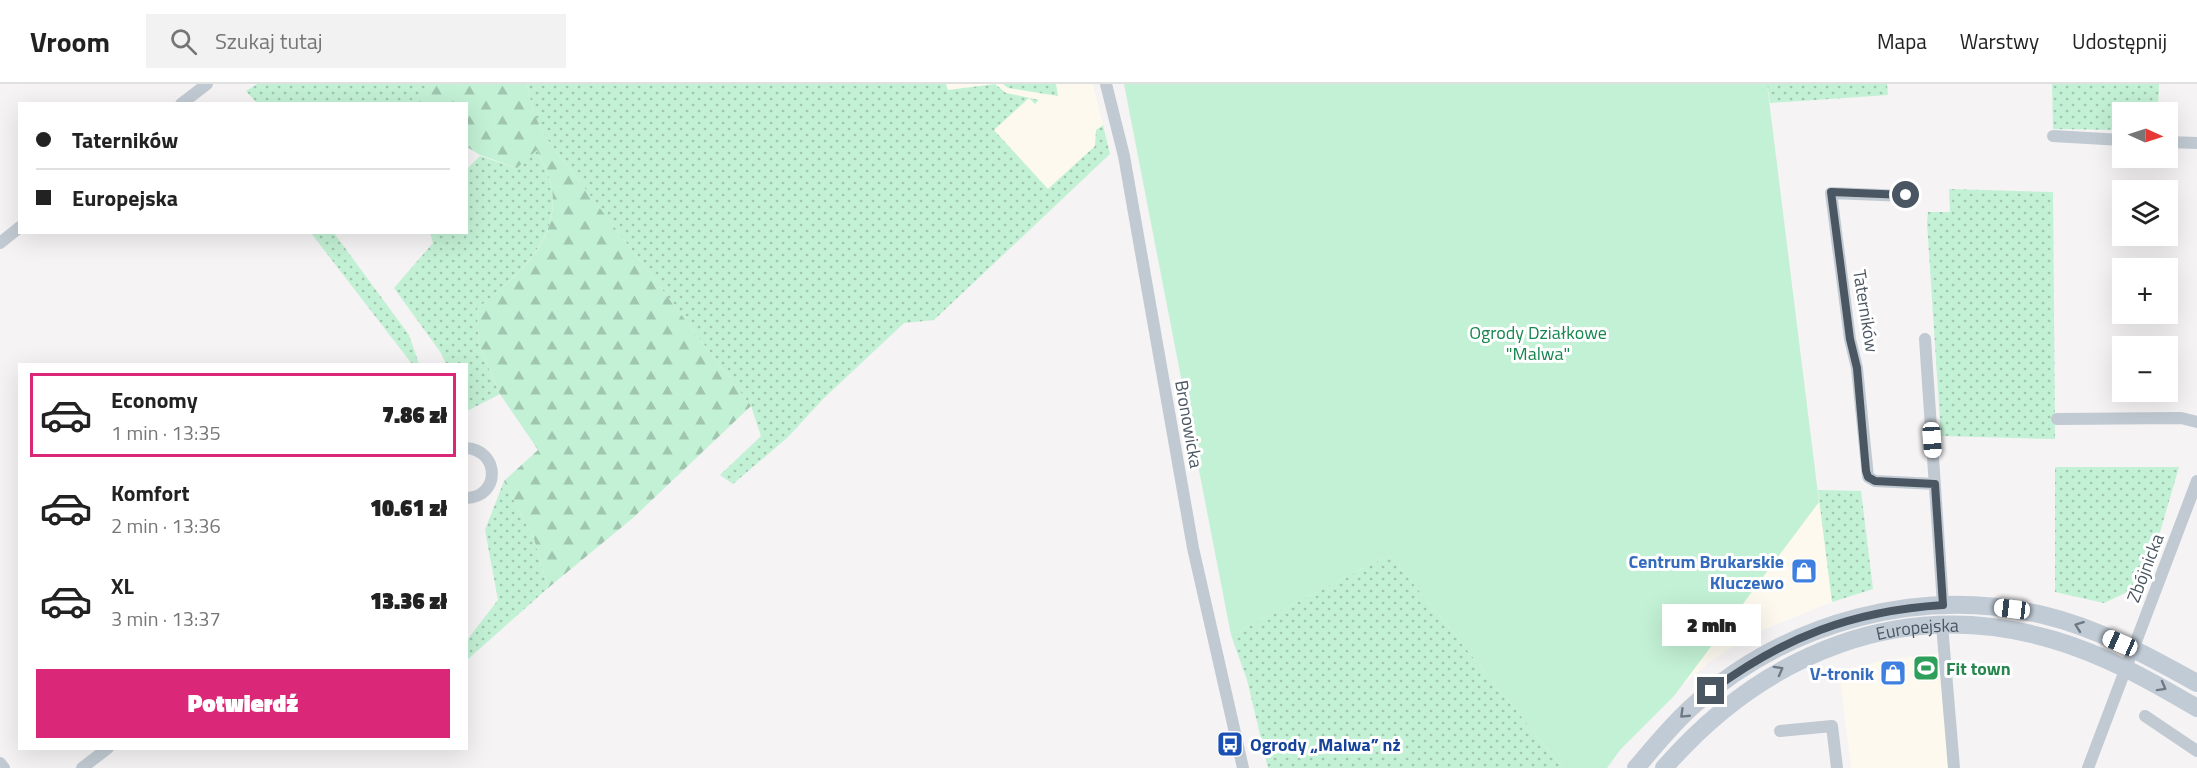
<!DOCTYPE html>
<html lang="pl">
<head>
<meta charset="utf-8">
<style>
  :root { --surface:#fff; --page:#f2f2f2; --text:#222; --muted:#767676; --line:#e0e0e0; --accent:#db2777 }
  body { margin:0; font-family:"Titillium Web",sans-serif; background:var(--page); color:var(--text); height:100vh; display:flex; flex-direction:column; font-size:22px; white-space:nowrap }
  * { box-sizing:border-box; margin:0 }
  p { font-size:20px; color:var(--muted) }
  .icon { flex:none; width:33px; height:33px; fill:none; stroke:currentColor; stroke-width:2; stroke-linecap:round; stroke-linejoin:round }
  .map { position:relative; flex:1; overflow:hidden }
  .details { position:absolute; left:18px; top:279px; width:450px; height:387px; display:flex; flex-direction:column; background:var(--surface); border-radius:0px; box-shadow:0 6px 24px #0002 }
  .details>* { flex:none }
  .banner { position:absolute; left:18px; top:18px; width:450px; height:132px; border-radius:0px; box-shadow:0 6px 24px #0002; display:grid; align-content:center; height:132px; padding:0 18px; background:var(--surface) }
  .needle { width:39px; rotate:93deg }
  .tools { position:absolute; left:2112px; top:18px; display:grid; gap:12px }
  .tools a { display:grid; place-items:center; width:66px; height:66px; border-radius:0px; background:var(--surface); box-shadow:0 6px 24px #0002; font-size:30px }
  .end { position:absolute; width:27px; height:27px; margin:-14px; border:8px solid #4a5661; background:#fff; box-shadow:0 0 0 3px #fff }
  .from { border-radius:50% }
  .bubble { position:absolute; height:42px; border-radius:0px; background:var(--surface); box-shadow:0 6px 24px #0002; font-size:20px; font-weight:800; line-height:42px; text-align:center }
  .car { position:absolute; width:18px; height:36px; margin:-18px -9px; border-radius:8px; box-shadow:0 0 4px 2px #0007; background:linear-gradient(#fff 24%,#345 0 40%,#fff 0 76%,#345 0 86%,#fff 0) }
  .banner b { display:flex; align-items:center; gap:21px; height:57px; font-size:22px }
  .banner b+b { border-top:2px solid var(--line) }
  .banner i { width:15px; height:15px; background:var(--text) }
  ul { padding:10px 0 0; list-style:none }
  li { display:flex; align-items:center; gap:18px; height:84px; margin:0 12px 9px; padding:0 6px; border:3px solid transparent; border-radius:0px }
  li div { flex:1 }
  li b { display:block; font-size:22px }
  li em { font-style:normal; font-weight:800 }
  li.selected { border-color:var(--accent) }
  li>.icon { width:54px; height:54px; stroke-width:1.5 }
  .action { display:flex; gap:12px; margin-top:auto; padding:12px 18px }
  .action a { flex:1; height:69px; border-radius:0px; background:var(--accent); color:#fff; font-size:24px; font-weight:800; line-height:69px; text-align:center }
  header { display:flex; align-items:center; gap:36px; box-sizing:border-box; height:84px; padding:0 30px; background:var(--surface); border-bottom:2px solid var(--line) }
  header strong { font-size:28px }
  nav { display:flex; gap:33px; margin-inline-start:auto; font-size:21px }
  .search { width:420px; height:54px; background:var(--page); display:flex; align-items:center; gap:15px; box-sizing:border-box; padding:0 21px; border-radius:0px; color:var(--muted); font-size:22px }
  .map>svg:first-child { display:block }
  .commercial { fill:#fdf9ef }
  .grass { fill:url(#grass-dots) }
  .forest { fill:url(#forest-firs) }
  .garden { fill:#c3f1d5 }
  .lines { fill:none; stroke-linecap:round; stroke-linejoin:round }
  .street { stroke:#c1cad2; stroke-width:12 }
  .secondary { stroke:#c1cbd6; stroke-width:18 }
  .oneway { stroke:#6e7984 }
  .route { stroke:#4a5661; stroke-width:8 }
  .labels { text-anchor:middle; dominant-baseline:central; stroke-width:6; stroke-linejoin:round; paint-order:stroke }
  .street-label { font-size:18px; fill:#4a5661; stroke:#fff }
  .park-label { font-size:18px; fill:#17864f; stroke:#fff }
  .shop-label { font-size:18px; font-weight:bold; fill:#366cbe; stroke:#fff; text-anchor:end }
  .leisure-label { font-size:18px; font-weight:bold; fill:#27864d; stroke:#fff; text-anchor:start }
  .transit-label { font-size:18px; font-weight:bold; fill:#164399; stroke:#fff; text-anchor:start }
</style>
</head>
<body>
<header>
<strong>Vroom</strong>
<div class="search"><svg class="icon" aria-label="search" viewBox="0 0 24 24"><circle cx="10" cy="10" r="6"/><path d="M15 15l6 6"/></svg>Szukaj tutaj</div>
<nav><a>Mapa</a><a>Warstwy</a><a>Udostępnij</a></nav>
</header>
<div class="map">
<svg width="2197" height="684" viewBox="0 0 2197 684">
  <defs>
    <pattern id="grass-dots" width="8" height="8" patternUnits="userSpaceOnUse" patternTransform="scale(1.5)"><rect width="8" height="8" fill="#c3f1d5"/><path d="M2 2h.1M6 6h.1" fill="none" stroke="#a0c6b0" stroke-width="1.8" stroke-linecap="round"/></pattern>
    <pattern id="forest-firs" width="22" height="20" patternUnits="userSpaceOnUse" patternTransform="scale(1.5)"><rect width="22" height="20" fill="#c3f1d5"/><path d="M5 1l3.5 6h-7zM16 11l3.5 6h-7z" fill="#a0c6b0"/></pattern>
  </defs>
  <rect width="100%" height="100%" fill="#f5f3f3"/>
  <!-- commercial -->
  <path class="commercial" d="M932,0h161l17,70 -61,57z
    M1819,418l13,100 -79,32 -41,26 -30,25z
    M1940,569l8,115h-97l-12,-97 46,-11z"/>
  <!-- grass -->
  <path class="grass" d="M257,0h173l-22,20 -151,-1 -11,-12z
    M527,0h419l2,6 47,-6 11,9 33,7 -4,4 -6,-6 -35,32 54,59 47,-43 1,-16 7,-5 7,29 -176,166 -30,3 -81,76 -35,38 -55,47 -13,-9 41,-39 -10,-30 -207,-271 -11,-24z
    M1003,0h53l2,12 -50,-8z
    M1767,0h120l1,11 -118,8z
    M2052,0h107l-1,28h-36v18l-69,-1z
    M537,65c4,11 11,23 14,35 12,56 -37,94 -74,125l2,37 21,48 -33,17 -1,-47h-20l-5,-11 -47,-65 39,-45 -3,-10 36,-1 1,-63 13,-13 37,12z
    M1949,105l104,3 2,247 -114,-3 -14,-214 1,-10h22z
    M311,149h23l75,102 10,29h-7z
    M2055,383h124l-26,89 -13,30 -36,17 -49,-11z
    M504,397l30,58 14,49 -81,72v-20l31,-40 -13,-70z
    M1818,406l43,1 12,98 -41,13z
    M1390,471l173,213h-295l-21,-88 -16,-45z"/>
  <!-- forest -->
  <path class="forest" d="M430,0h97l6,27 11,24 207,271 -117,111 -86,71 -14,-49 -30,-58 34,-31 -38,-56 -21,-48 -2,-37c38,-32 86,-68 74,-125 -3,-11 -9,-24 -14,-34l-20,18 -37,-13 -13,-8 -1,-43 -58,-1z"/>
  <!-- garden -->
  <path class="garden" d="M1124,0h643l52,418 -145,194 -54,54 -13,18h-44l-173,-213 -159,80z"/>
  <g class="lines">
    <!-- street -->
    <path class="street" d="M1106,0l18,72 69,392 50,220
      M181,20l26,-20
      M2053,52l69,4
      M2168,58l29,1
      M1906,112l-75,-3 19,146 7,29 11,109 7,4 60,3
      M0,159l20,-16
      M1925,255l18,266
      M2057,335l124,-1 16,4
      M466,364c34,2 35,49 0,50
      M1942,541l12,143
      M2145,632l52,35
      M1780,647l52,-5 5,42
      M0,679l4,5
      M82,684l26,-20
      M2088,684l109,-287"/>
    <!-- secondary -->
    <g class="secondary">
      <path d="M1636,684c19,-22 37,-45 59,-64 94,-83 225,-118 348,-89 55,13 105,41 154,68"/>
      <path id="s1" d="M1664,684c100,-115 239,-173 390,-128 51,15 97,41 143,68"/>
    </g>
  </g>
  <!-- one-way arrows -->
  <defs><path id="oneway-chevron" d="M-2-3.5L2.5 0L-2 3.5" fill="none" stroke-width="1.6" stroke-linecap="round" stroke-linejoin="round" transform="scale(1.5)"/></defs>
  <g class="oneway">
    <use href="#oneway-chevron" transform="translate(2079 542) rotate(-160)"/>
    <use href="#oneway-chevron" transform="translate(1779 586) rotate(-29)"/>
    <use href="#oneway-chevron" transform="translate(2162 603) rotate(29)"/>
    <use href="#oneway-chevron" transform="translate(1684 630) rotate(136)"/>
  </g>
  <g class="lines">
    <!-- route -->
    <path class="route" d="M1711,607c73,-54 141,-80 232,-86l-8,-121 -60,-3 -7,-4 -2,-6 -9,-103 -7,-29 -19,-147 75,3"/>
  </g>
  <!-- icons -->
  <defs>
    <symbol id="shop-square" viewBox="-11 -11 22 22"><rect x="-9" y="-9" width="18" height="18" rx="4" fill="#3f7fe0" stroke="#fff"/><path d="M-5-2.5h2.3a2.7 3.5 0 0 1 5.4 0H5L5.5 6h-11ZM-1.5-2.5h3a1.5 2.3 0 0 0-3 0Z" fill="#fff"/></symbol>
    <symbol id="stadium-square" viewBox="-11 -11 22 22"><rect x="-9" y="-9" width="18" height="18" rx="4" fill="#2e9e5b" stroke="#fff"/><path d="M0-5a6.5 5 0 1 0 0 10a6.5 5 0 1 0 0-10ZM-3.5-1.8h7v3.6h-7Z" fill="#fff"/></symbol>
    <symbol id="bus-square" viewBox="-11 -11 22 22"><rect x="-9" y="-9" width="18" height="18" rx="4" fill="#1a4fb4" stroke="#fff"/><path d="M-5-6H5V4H4V6H2V4H-2V6H-4V4H-5ZM-3.5-4V0h7V-4ZM-3.5 1.2v1.5H-2V1.2ZM2 1.2v1.5H3.5V1.2Z" fill="#fff"/></symbol>
  </defs>
  <g fill-rule="evenodd">
    <use href="#shop-square" x="1789" y="472" width="30" height="30"/>
    <use href="#stadium-square" x="1911" y="569" width="30" height="30"/>
    <use href="#shop-square" x="1878" y="574" width="30" height="30"/>
    <use href="#bus-square" x="1215" y="645" width="30" height="30"/>
  </g>
  <g class="labels">
    <!-- street labels -->
    <g class="street-label">
      <text transform="translate(1866 227) rotate(81)">Taterników</text>
      <text transform="translate(1189 340) rotate(80)">Bronowicka</text>
      <text transform="translate(2145 484) rotate(-69)">Zbójnicka</text>
      <text stroke="none"><textPath href="#s1" startOffset="297">Europejska</textPath></text>
    </g>
    <!-- park labels -->
    <g class="park-label">
      <text x="1538" y="248">Ogrody Działkowe<tspan x="1538" dy="21">"Malwa"</tspan></text>
    </g>
    <!-- shop labels -->
    <g class="shop-label">
      <text x="1784" y="477">Centrum Brukarskie<tspan x="1784" dy="21">Kluczewo</tspan></text>
      <text x="1874" y="589">V-tronik</text>
    </g>
    <!-- leisure labels -->
    <g class="leisure-label">
      <text x="1946" y="584">Fit town</text>
    </g>
    <!-- transit labels -->
    <g class="transit-label">
      <text x="1250" y="660">Ogrody „Malwa” nż</text>
    </g>
  </g>
</svg>
<div class="tools">
<a><svg class="needle" viewBox="-14 -14 28 28"><path d="M0-13l5 13h-10z" fill="#e53935"/><path d="M0 13l5-13h-10z" fill="#767676"/></svg></a>
<a><svg class="icon" aria-label="layers" viewBox="0 0 24 24"><path d="M12 4l9 5-9 5-9-5zM3 14l9 5 9-5"/></svg></a>
<a>+</a>
<a>−</a>
</div>
<i class="end from" style="left:1906px;top:111px"></i>
<i class="end" style="left:1711px;top:607px"></i>
<div class="bubble" style="left:1662px;top:520px;width:99px">2 min</div>
<i class="car" style="left:1932px;top:356px;rotate:176deg"></i>
<i class="car" style="left:2012px;top:525px;rotate:277deg"></i>
<i class="car" style="left:2120px;top:559px;rotate:294deg"></i>
<div class="banner">
<b><i class="from"></i>Taterników</b>
<b><i></i>Europejska</b>
</div>
<section class="details">
<ul>
<li class="selected"><svg class="icon" aria-label="car" viewBox="0 0 24 24"><path d="M5 17H2v-5l4-1 3-4h7l3 4 3 1v5h-3M9 17h6M6 11h13"/><circle cx="7" cy="17" r="2"/><circle cx="17" cy="17" r="2"/></svg><div><b>Economy</b><p>1 min · 13:35</p></div><em>7.86 zł</em></li>
<li><svg class="icon" aria-label="car" viewBox="0 0 24 24"><path d="M5 17H2v-5l4-1 3-4h7l3 4 3 1v5h-3M9 17h6M6 11h13"/><circle cx="7" cy="17" r="2"/><circle cx="17" cy="17" r="2"/></svg><div><b>Komfort</b><p>2 min · 13:36</p></div><em>10.61 zł</em></li>
<li><svg class="icon" aria-label="car" viewBox="0 0 24 24"><path d="M5 17H2v-5l4-1 3-4h7l3 4 3 1v5h-3M9 17h6M6 11h13"/><circle cx="7" cy="17" r="2"/><circle cx="17" cy="17" r="2"/></svg><div><b>XL</b><p>3 min · 13:37</p></div><em>13.36 zł</em></li>
</ul>
<div class="action"><a>Potwierdź</a></div>
</section>
</div>
</body>
</html>
